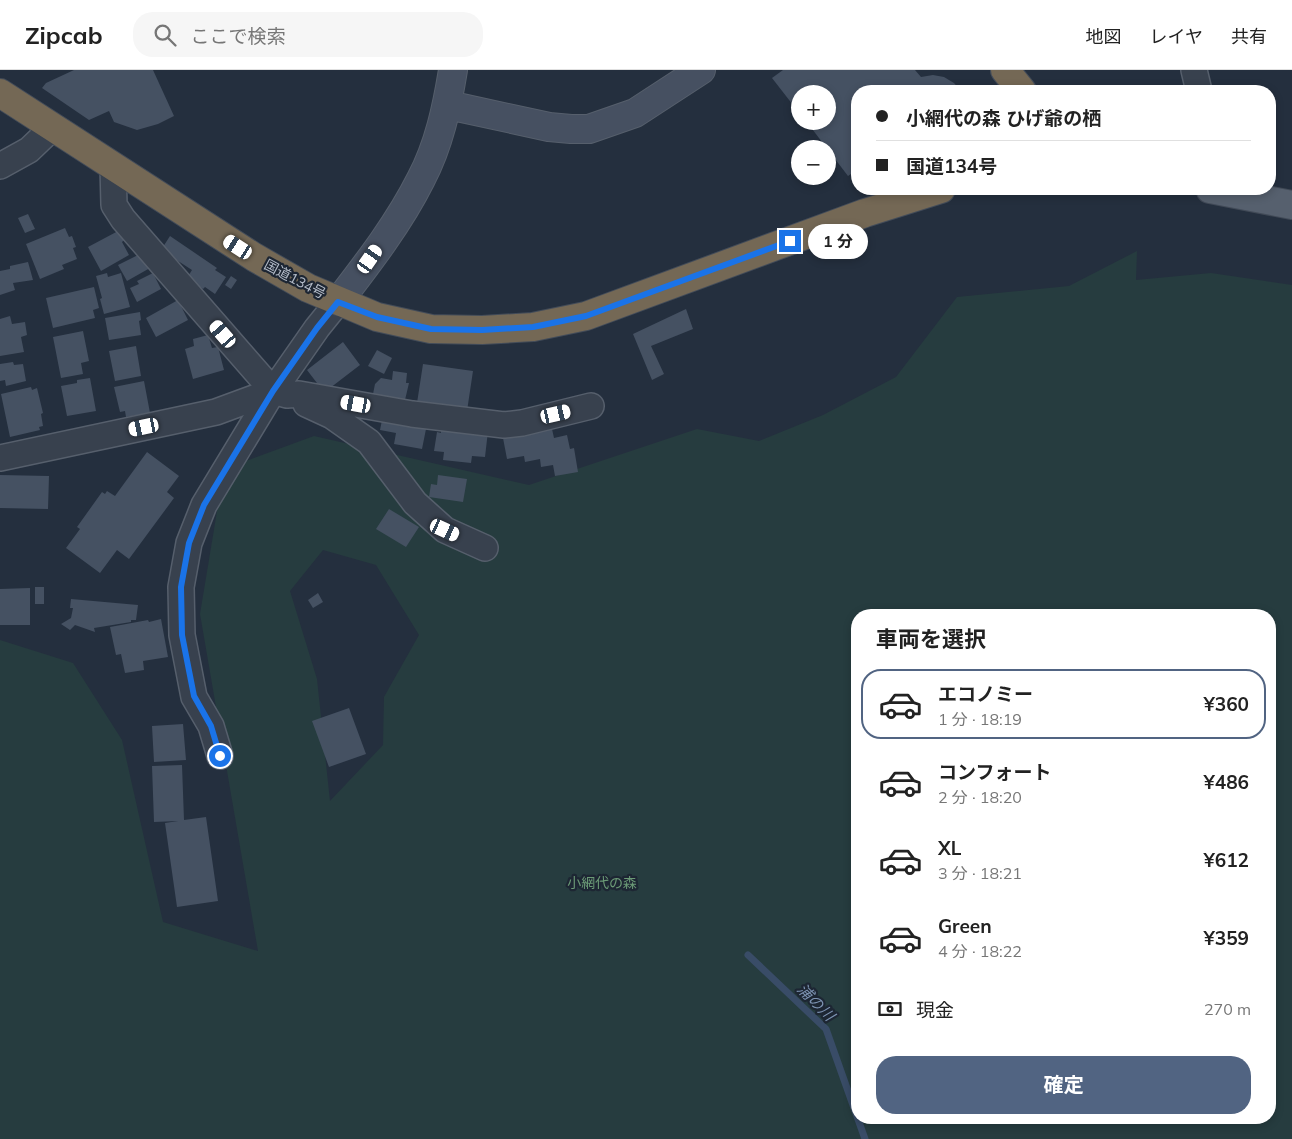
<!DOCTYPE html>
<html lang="ja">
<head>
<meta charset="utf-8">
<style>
  :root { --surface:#fff; --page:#f6f6f6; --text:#222; --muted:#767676; --line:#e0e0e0; --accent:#516482 }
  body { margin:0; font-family:Mulish,"Noto Sans JP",sans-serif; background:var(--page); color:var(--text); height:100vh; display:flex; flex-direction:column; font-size:19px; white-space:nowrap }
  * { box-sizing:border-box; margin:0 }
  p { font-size:16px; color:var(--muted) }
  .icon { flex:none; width:28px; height:28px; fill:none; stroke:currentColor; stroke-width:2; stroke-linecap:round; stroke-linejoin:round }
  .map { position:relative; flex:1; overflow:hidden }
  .drawer { position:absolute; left:851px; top:539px; width:425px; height:515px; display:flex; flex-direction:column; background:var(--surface); border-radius:20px; box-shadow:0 2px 8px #0003 }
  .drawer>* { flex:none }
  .guide { position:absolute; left:851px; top:15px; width:425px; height:110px; border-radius:20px; box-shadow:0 2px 8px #0003; display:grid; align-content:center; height:110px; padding:0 25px; background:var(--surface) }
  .buttons { position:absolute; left:791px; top:15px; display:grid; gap:10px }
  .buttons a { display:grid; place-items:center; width:45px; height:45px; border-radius:50%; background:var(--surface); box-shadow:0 2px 8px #0003; font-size:25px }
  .end { position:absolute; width:22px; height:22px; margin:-11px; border:6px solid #1a73e8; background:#fff; box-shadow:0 0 0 2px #fff }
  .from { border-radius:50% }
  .bubble { position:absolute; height:35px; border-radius:18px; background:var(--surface); box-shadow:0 2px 8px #0003; font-size:16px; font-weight:700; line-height:35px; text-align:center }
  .car { position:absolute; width:15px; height:30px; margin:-15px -8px; border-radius:6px; box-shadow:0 0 4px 1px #0007; background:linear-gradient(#fff 24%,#345 0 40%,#fff 0 76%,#345 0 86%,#fff 0) }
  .guide b { display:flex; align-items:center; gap:18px; height:48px; font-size:19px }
  .guide b+b { border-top:1px solid var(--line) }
  .guide i { width:12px; height:12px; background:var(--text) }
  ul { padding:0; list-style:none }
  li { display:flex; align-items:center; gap:15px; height:70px; margin:0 10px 8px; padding:0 15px; border:2px solid transparent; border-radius:20px }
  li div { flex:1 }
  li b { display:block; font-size:19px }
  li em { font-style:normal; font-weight:700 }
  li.current { border-color:var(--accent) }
  li>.icon { width:45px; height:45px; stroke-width:1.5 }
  h2 { padding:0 25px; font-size:22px; line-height:60px }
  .pay { display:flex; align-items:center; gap:12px; height:55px; padding:0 25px; font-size:19px }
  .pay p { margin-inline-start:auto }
  .cta { display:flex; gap:10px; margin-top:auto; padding:10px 25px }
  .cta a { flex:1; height:58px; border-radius:20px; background:var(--accent); color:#fff; font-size:20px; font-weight:700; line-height:58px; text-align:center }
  header { display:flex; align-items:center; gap:30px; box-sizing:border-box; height:70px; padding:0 25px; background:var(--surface); border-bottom:1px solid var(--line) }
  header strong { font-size:24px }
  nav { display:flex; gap:28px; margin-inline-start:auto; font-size:18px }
  .search { width:350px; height:45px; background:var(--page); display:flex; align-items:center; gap:12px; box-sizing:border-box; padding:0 18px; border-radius:20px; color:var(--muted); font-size:19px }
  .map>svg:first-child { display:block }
  .green { fill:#263c3f; fill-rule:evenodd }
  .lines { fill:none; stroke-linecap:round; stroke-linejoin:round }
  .stream { stroke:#394c67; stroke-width:7 }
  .building { fill:#455162 }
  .street-casing { stroke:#565f6c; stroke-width:28 }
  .secondary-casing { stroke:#565f6c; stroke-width:30 }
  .primary-casing { stroke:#414a57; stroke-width:30 }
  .highway-casing { stroke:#434c59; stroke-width:30 }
  .street { stroke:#38414e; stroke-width:25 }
  .secondary { stroke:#465061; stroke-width:28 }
  .primary { stroke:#56606e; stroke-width:28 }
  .highway { stroke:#746855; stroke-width:28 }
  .route { stroke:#1a73e8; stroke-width:6 }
  .labels { text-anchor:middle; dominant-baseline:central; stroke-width:4.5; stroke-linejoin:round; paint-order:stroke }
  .street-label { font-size:14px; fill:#b4bcc9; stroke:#1d2633 }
  .park-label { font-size:14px; fill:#6b9a76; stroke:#1d2633 }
  .water-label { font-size:15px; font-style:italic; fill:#7c92b1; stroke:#1d2633 }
</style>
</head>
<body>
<header>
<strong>Zipcab</strong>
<div class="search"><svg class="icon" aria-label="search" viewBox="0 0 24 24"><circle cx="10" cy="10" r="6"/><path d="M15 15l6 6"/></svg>ここで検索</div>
<nav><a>地図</a><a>レイヤ</a><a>共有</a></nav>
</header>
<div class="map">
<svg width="1292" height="1069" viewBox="0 0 1292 1069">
  <rect width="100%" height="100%" fill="#242f3e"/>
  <!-- green -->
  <path class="green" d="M1137,181l-1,29 75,-7 81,12v854h-1292v-499l73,23 49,77 41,182 95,29 -58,-337 24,-145 90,-33 215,49 168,-56 62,12 64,-26 73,-38 61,-80 112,-11zM323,480l53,15 43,70 -35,62 -1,48 -53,56 -13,-122 -27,-88zM858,545h412v503h-412z"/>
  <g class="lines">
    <!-- stream -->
    <path class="stream" d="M748,885l78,74 39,110"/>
  </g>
  <!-- building -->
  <path class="building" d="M74,0h79l21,46 -16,8 -21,6 -23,-8 -5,-11 -20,9 -47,-32 4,-5z
    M783,0h132l6,7 12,-2 11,2 10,6 7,8h-103v78l-10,7 -42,-55h22v-27h-28v20l-28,-36z
    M28,144l7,15 -10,4 -7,-15z
    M65,158l4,9 3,-1 4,11 -3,1 4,11 -15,6 2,4 -24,10 -14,-35z
    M120,160l5,9 -3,3 7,13 -28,16 -13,-24z
    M170,166l47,32 -2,2 11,7 -11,17 -10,-7 -2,2 -16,-11 5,-8 -31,-20z
    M140,184l10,14 -23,13 -9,-16z
    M28,192l5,18 -20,3 2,7 -15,5v-24l10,-2v-3z
    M107,203l1,4 13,-4 9,34 -26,7 -4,-15 2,-1 -6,-22z
    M153,203l8,16 -24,13 -7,-14 9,-4 -2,-3z
    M231,206l6,4 -6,9 -6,-4z
    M94,217l5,21 -6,2 2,8 -42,10 -7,-30z
    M178,230l10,20 -32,17 -10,-19z
    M686,239l7,20 -42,17 13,28 -12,6 -19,-46z
    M140,242l1,8 -2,1 2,14 -32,5 -4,-22z
    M10,246l2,8 13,-2 2,13 -6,2 3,15 -24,4v-37z
    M83,261l6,30 -8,2 2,11 -22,4 -8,-41z
    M208,265l4,13 6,-1 6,23 -31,9 -8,-30 9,-3 -1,-7z
    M343,272l17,23 -30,23 -10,-1 -13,-17z
    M136,276l5,30 -26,5 -6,-30z
    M377,280l15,8 -8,16 -16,-8z
    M13,292l1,3 9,-1 3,17 -20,5 -1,-6 -5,1v-17z
    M423,294l50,7 -6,40 -50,-8z
    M393,301l14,2 -1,10h3l-4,17 -32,-6 2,-10 6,-6 11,2z
    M90,308l6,33 -29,5 -6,-30 16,-3v-3z
    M144,311l6,32 -24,4 -1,-6 -5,1 -6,-25z
    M31,317l1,3 5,-2 6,25 -2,1 2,12 -4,1 1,3 -30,7 -9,-43z
    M383,345l44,9 -5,25 -28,-5 2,-11 -16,-3z
    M441,356l47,5 -3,26 -13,-1 -1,7 -28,-3 1,-8 -10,-1 3,-19 4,1z
    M552,359l2,9 13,-3 3,14 4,-1 4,24 -23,4 -2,-11 -12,2 -1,-8 -15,3 -1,-6 -17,3 -4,-21z
    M147,382l32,24 -12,16 7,6 -45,61 -12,-9 -17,23 -34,-25 14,-19 -3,-2 25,-35 3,2 2,-3 8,5z
    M0,405l49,1 -1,33 -48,-1z
    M438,405l29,4 -4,23 -34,-5 2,-13 6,1z
    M389,439l30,18 -13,20 -30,-18z
    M35,517h9v17h-9z
    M30,518v37h-30v-36z
    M318,523l5,9 -10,6 -5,-8z
    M71,529l67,6 -2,15h-5v2l-37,6 1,4 -20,-7 -5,5 -9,-6 10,-6 2,-10h-3z
    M161,549l7,38 -25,4 1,9 -19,3 -4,-19 -5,1 -6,-28 38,-7 1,2z
    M349,638l17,46 -37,13 -17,-46z
    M183,654l3,36 -32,2 -2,-36z
    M182,695l2,55 22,-3 12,84 -41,6 -12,-84 13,-2 -24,1 -2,-56z"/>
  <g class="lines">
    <defs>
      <path id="street" d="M1194,0l5,21
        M0,96l29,-16 23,-22
        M113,96l1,39 9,14 150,172 14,4 12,-1 113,20 92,11 18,-2 69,-17
        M306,334l26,12 37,26 46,61 30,27 40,18
        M0,388l216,-46 57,-21
        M220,686l-9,-30 -17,-29 -12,-62 -1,-48 8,-44 15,-38 69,-114 44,-63 21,-26"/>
      <path id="secondary" d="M448,35l101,22 22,2h18l46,-16 66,-43
        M338,232c30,-39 61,-79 83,-123 18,-34 26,-72 32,-109"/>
      <path id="primary" d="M1210,119l82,16"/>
      <path id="highway" d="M1005,0l17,21
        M0,23l254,164 54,31 69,29 54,12 51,1 51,-3 53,-11 279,-103 76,-24"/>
    </defs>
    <!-- street casing -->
    <use href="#street" class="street-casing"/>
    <!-- secondary casing -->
    <use href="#secondary" class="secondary-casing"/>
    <!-- primary casing -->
    <use href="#primary" class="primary-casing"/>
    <!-- highway casing -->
    <use href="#highway" class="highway-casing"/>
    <!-- street -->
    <use href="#street" class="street"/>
    <!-- secondary -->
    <use href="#secondary" class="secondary"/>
    <!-- primary -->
    <use href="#primary" class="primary"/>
    <!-- highway -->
    <use href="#highway" class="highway"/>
  </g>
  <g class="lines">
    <!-- route -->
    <path class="route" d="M220,686l-9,-30 -17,-30 -12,-61 -1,-48 8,-44 15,-38 69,-114 44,-63 21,-26 39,15 54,12 51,1 51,-3 53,-11 204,-75"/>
  </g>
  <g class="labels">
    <!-- street labels -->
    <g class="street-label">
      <text transform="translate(295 209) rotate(28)">国道134号</text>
    </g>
    <!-- park labels -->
    <g class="park-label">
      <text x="602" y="813">小網代の森</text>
    </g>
    <!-- water labels -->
    <g class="water-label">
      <text transform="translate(816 932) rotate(45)">浦の川</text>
    </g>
  </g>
</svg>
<div class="buttons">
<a>+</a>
<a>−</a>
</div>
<i class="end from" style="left:220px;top:686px"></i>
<i class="end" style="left:790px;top:171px"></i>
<div class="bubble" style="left:808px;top:154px;width:60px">1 分</div>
<i class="car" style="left:238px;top:177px;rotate:303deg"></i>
<i class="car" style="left:370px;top:189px;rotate:35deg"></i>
<i class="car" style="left:223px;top:264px;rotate:319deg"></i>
<i class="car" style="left:356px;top:334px;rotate:280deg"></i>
<i class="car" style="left:556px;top:344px;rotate:77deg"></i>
<i class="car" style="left:144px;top:357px;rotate:258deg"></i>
<i class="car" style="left:445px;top:460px;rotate:115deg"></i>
<div class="guide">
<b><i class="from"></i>小網代の森 ひげ爺の栖</b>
<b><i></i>国道134号</b>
</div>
<section class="drawer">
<h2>車両を選択</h2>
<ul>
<li class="current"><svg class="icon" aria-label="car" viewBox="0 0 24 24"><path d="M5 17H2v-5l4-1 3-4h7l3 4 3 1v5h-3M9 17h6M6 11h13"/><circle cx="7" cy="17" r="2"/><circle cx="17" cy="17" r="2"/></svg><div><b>エコノミー</b><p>1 分 · 18:19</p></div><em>¥360</em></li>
<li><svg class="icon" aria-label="car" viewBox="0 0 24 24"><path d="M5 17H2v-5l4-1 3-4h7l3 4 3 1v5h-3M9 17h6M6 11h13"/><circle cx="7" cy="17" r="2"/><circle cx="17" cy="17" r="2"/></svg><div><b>コンフォート</b><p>2 分 · 18:20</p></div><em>¥486</em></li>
<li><svg class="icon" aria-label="car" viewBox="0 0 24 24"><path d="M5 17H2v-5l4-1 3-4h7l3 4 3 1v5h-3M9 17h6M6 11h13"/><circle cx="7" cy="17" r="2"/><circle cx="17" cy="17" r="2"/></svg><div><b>XL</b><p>3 分 · 18:21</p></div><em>¥612</em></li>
<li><svg class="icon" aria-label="car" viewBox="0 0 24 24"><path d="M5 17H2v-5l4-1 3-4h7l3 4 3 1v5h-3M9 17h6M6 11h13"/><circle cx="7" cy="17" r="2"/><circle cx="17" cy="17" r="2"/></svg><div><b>Green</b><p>4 分 · 18:22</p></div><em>¥359</em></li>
</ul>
<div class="pay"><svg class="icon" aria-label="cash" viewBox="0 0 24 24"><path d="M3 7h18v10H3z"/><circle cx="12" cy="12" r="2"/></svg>現金<p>270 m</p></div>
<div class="cta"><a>確定</a></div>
</section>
</div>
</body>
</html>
